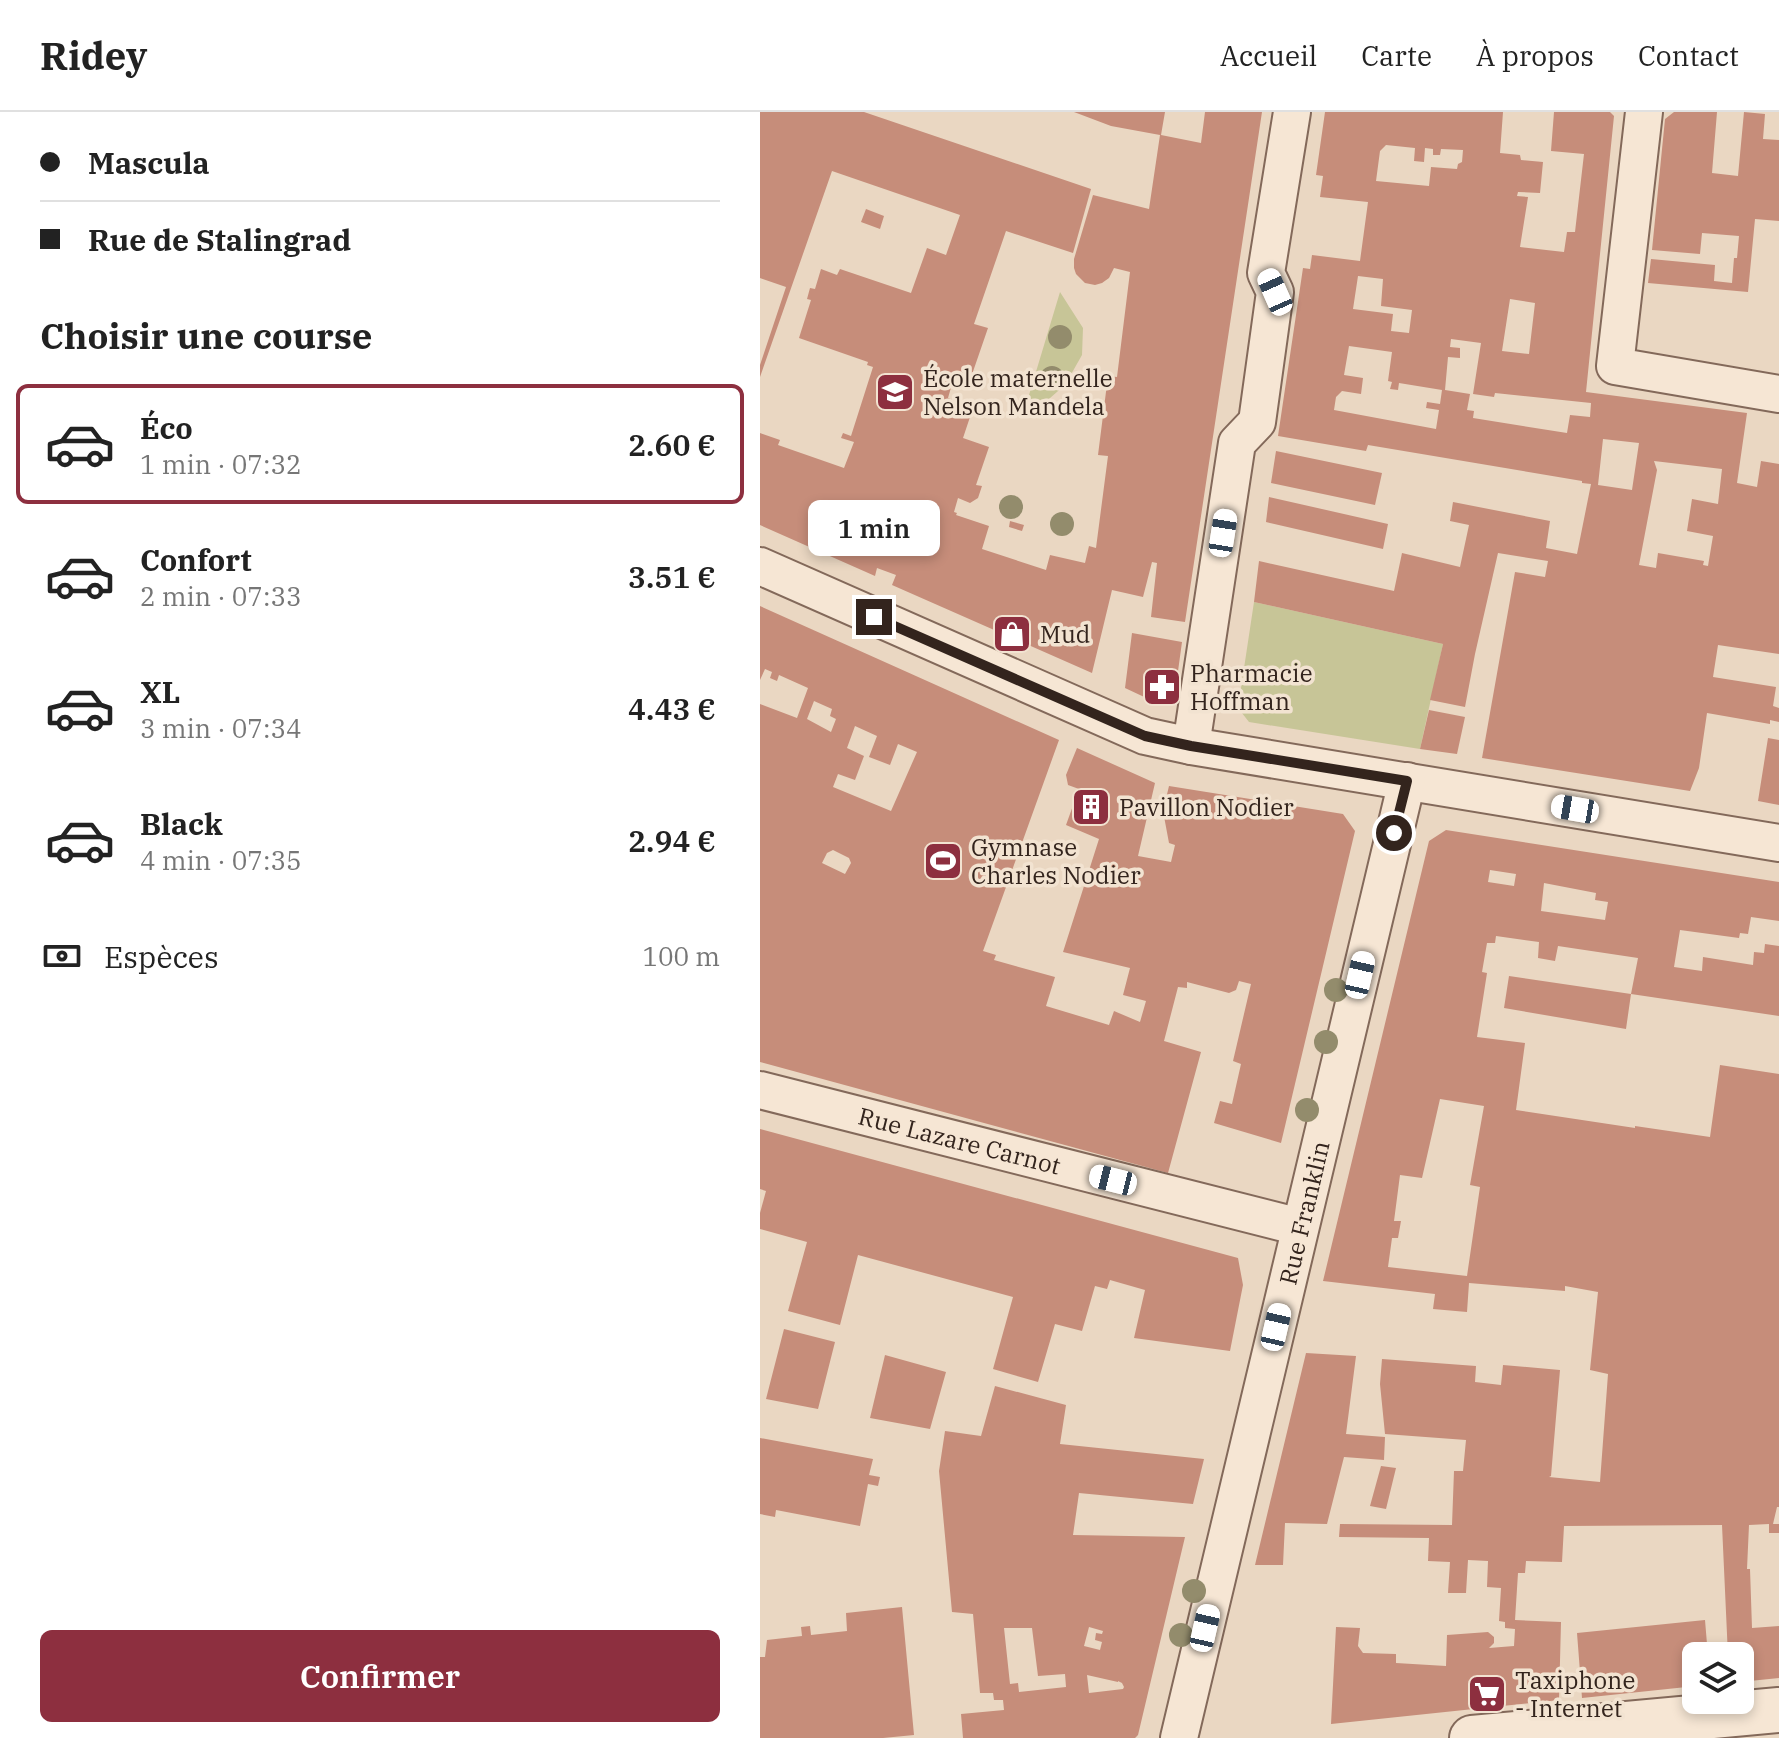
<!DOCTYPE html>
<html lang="fr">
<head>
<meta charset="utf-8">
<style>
  :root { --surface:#fff; --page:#f2f2f2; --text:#222; --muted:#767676; --line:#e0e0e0; --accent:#8d2f3f }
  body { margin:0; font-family:"IBM Plex Serif",serif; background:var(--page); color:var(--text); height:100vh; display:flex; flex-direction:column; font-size:30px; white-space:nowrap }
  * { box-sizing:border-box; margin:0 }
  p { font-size:26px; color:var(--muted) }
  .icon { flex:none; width:44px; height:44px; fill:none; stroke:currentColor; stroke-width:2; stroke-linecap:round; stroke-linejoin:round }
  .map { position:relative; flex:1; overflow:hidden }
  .panel { display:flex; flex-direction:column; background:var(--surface); width:760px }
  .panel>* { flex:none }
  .banner { display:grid; align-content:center; height:176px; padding:0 40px; background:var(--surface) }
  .controls { position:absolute; left:922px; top:1530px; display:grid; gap:16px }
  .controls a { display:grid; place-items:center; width:72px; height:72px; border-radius:12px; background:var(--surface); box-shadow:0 4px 12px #0003; font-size:40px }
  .end { position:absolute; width:36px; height:36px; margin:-18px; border:10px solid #33241d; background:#fff; box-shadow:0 0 0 4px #fff }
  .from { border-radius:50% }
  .bubble { position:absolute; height:56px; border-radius:12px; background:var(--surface); box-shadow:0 4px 12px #0003; font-size:26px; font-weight:600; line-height:56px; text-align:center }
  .car { position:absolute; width:24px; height:48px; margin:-24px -12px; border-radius:10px; box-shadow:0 0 6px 2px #0007; background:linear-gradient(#fff 24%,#345 0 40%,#fff 0 76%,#345 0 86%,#fff 0) }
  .banner b { display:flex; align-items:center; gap:28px; height:76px; font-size:30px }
  .banner b+b { border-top:2px solid var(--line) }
  .banner i { width:20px; height:20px; background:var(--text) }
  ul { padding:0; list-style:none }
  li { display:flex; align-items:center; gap:24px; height:120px; margin:0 16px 12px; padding:0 24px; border:4px solid transparent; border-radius:12px }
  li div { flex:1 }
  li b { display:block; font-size:30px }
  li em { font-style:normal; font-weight:600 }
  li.on { border-color:var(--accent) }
  li>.icon { width:72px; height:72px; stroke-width:1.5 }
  h2 { padding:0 40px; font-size:36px; line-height:96px }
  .pay { display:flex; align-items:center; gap:20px; height:88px; padding:0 40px; font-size:30px }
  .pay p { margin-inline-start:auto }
  .button { display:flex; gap:16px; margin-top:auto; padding:16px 40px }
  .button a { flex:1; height:92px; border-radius:12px; background:var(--accent); color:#fff; font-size:32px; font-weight:600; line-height:92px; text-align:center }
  header { display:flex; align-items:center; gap:48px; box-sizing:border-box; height:112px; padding:0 40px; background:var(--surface); border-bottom:2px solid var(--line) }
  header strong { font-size:38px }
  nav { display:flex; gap:44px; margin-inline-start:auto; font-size:28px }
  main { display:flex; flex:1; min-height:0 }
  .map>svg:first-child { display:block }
  .green { fill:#c7c597 }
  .building { fill:#c68d7a; fill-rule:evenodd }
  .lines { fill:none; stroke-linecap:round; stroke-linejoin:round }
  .minor-casing { stroke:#83695a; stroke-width:40 }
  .tertiary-casing { stroke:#83695a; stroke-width:48 }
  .minor { stroke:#f6e6d4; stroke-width:36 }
  .tertiary { stroke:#f6e6d4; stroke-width:44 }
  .tree { fill:#938c6c }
  .route { stroke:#33241d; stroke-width:10 }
  .labels { text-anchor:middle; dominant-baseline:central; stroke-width:7; stroke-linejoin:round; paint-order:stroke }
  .poi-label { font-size:24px; fill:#33241d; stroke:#f2e3d1; text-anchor:start }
  .street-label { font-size:24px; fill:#33241d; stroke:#f2e3d1 }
</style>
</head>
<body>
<header>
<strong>Ridey</strong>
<nav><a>Accueil</a><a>Carte</a><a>À propos</a><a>Contact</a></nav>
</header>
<main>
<section class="panel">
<div class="banner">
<b><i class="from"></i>Mascula</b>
<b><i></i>Rue de Stalingrad</b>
</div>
<h2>Choisir une course</h2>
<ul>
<li class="on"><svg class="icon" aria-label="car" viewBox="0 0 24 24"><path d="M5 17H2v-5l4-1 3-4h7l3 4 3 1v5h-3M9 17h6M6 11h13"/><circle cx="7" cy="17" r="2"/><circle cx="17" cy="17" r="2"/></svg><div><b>Éco</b><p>1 min · 07:32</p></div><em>2.60 €</em></li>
<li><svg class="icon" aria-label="car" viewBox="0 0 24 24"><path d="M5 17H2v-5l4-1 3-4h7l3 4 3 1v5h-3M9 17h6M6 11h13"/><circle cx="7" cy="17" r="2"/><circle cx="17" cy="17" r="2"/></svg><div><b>Confort</b><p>2 min · 07:33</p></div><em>3.51 €</em></li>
<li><svg class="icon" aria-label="car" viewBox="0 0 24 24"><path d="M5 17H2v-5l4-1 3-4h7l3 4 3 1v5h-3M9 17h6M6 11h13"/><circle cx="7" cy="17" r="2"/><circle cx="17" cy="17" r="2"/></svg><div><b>XL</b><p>3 min · 07:34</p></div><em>4.43 €</em></li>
<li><svg class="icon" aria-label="car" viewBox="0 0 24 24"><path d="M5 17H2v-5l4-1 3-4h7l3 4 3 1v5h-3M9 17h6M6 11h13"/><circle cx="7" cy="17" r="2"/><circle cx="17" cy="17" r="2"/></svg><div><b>Black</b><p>4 min · 07:35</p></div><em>2.94 €</em></li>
</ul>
<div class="pay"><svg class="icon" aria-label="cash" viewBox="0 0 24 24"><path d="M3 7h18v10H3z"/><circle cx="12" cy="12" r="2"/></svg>Espèces<p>100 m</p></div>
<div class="button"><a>Confirmer</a></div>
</section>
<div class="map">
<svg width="1019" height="1626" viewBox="0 0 1019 1626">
  <rect width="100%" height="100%" fill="#ead7c2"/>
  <!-- green -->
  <path class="green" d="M300,180l23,36 -1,27 -17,30 -23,20h-16z
    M494,490l189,42 -23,105 -171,-27 -11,-14z"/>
  <!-- building -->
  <path class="building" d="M0,0h104l227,77 -18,64 -67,-22 -32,93 14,4 -21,61 -15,-5 -4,14 25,10 -10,30 26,9 -13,38 6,1 -4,12 -8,5 -12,-5 -4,14 3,1 -1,2 33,11 -7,23 64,21 4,-15 35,8 4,-17 7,2 12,-92 -10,-1 10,-79 9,1 13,-105 -16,-4 -5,10 -7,5 -7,2 -10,-2 -9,-9 -2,-6v-9l19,-64 56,14 11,-74 -49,-9 -37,-14h91l-4,23 40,8 4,-31h57l-77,510 -34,-5 6,-54 -5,-1 -9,35 -31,-7 -20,83 -200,-88 4,-10 -19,-7 -2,8 -115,-51v-92l20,7 -2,5 66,23 10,-26 -13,-4 2,-5 8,3 22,-69 -6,-2 1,-3 -69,-24 12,-38 -4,-1 3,-11 5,1 6,-20 16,6 3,-6 71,24 16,-45 19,7 14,-40 -128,-44 -72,206v-12l26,-78 -26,-9z
    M565,0h178l-3,41 20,2 1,5 22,2 -3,31 -22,-1 -1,4 11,1 -8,50 44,5 3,-20h8l9,-78 -33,-3 3,-39h56l4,4 -28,276 161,21 -10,70 20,4 4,-26 18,3v190l-61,-9 -5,32 63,10 -3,19 6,2v14l-9,-2v4l-63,-11 -8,55 -9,23 -208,-33 33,-186 30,5 3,-16 -50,-8 -23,101 -10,53 -35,-7 13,-56 -189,-42 5,-41 135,30 8,-38 58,14 9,-42 -19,-4 3,-19 97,19 -4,27 31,6 14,-70 -9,-1v-2l-214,-36 -2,6 -88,-15 25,-168 7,1 2,-14 48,6 8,-59 -48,-5 3,-21 -7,-1zM626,33l29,3 -1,13 10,1 1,-14 8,1v6h7l1,-6 22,1 -1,12 -4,2 -1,5 -26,-2 -2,19 -53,-5 4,-30zM598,164l25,3 -2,27 31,4 -3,23 -18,-2 2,-17 -40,-5zM750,187l25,4 -6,51 -27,-3zM691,227l30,4 -8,51 21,3 1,-4 96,10 -1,14 -20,-2 -3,18 -94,-15 1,-7 -7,-1 3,-16 -25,-4 3,-33 12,1v-10l-10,-1zM589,234l43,6 -4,29 4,1 -2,7 8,1 1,-7 43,7 -2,14 -13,-2 -1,6 13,2 -3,19 -102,-19 2,-13 6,-6 19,3 2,-16 -19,-3zM843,327l36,4 -7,47 -34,-5zM894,349l68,8 -4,35 -26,-5 -5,32 26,5 -5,30 -5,-1 1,-4 -46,-8 -2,15 -17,-3 18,-95z
    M914,0h43l-5,61 26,3 6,-64 21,2 -2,25 16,1v81l-24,-2 -7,73 -100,-9 3,-24 64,6 -1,16 18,2 2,-25h3l2,-22 -37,-3 -2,21 -48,-4 13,-131z
    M106,97l18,7 -4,13 -19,-7z
    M516,339l106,22 -7,32 -104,-22z
    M509,385l119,27 -5,25 -117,-27z
    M250,409l14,4 -2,6 -13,-4z
    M0,494l299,134 -76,211 13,4 -2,5 61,17 -9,29 63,19 5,-14 26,11 6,-21 -23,-6 7,-27 -67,-16 36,-113 -33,-14 13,-36 -11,-4 -2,-10 11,-27 78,35 -17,73 33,6 4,-17 -6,-2 -6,-32 6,-25 174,28 12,17 -74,312 -67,-20 6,-22 12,3 9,-40 -8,-3 18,-77 -12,-3 -3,9 -7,3 -42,-11v6l-9,-1 -14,54 37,11 -33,121 -408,-111v-358l37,14 11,-30 -29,-13 -2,6 -7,-3 2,-6 -7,-3 -5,11zM54,589l18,8 -2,7 6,3 -5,13 -24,-13zM95,614l22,10 -8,21 21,8 8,-21 19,8 -26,59 -58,-24 5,-13 17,6 9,-24 -17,-8zM73,738l16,8 2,5 -6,11 -23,-11 5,-10z
    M372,521l50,9 -7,51 -18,10 -32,-15z
    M669,598l36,7 -8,37 -37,-5z
    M1008,626l11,2v65l-21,-4z
    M686,718l333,52v39l-28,-4 -3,17 -8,-1 -1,5 -59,-8 -6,37 28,4 1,-14 50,8 1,-13 10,1 1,-9 14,2v70l-148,-22 7,-36 -80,-12 -3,15 -17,-3 1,-16 -43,-6 -1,7h-8l-5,29 5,1 -10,64 48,6 -9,67 119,18v-2l75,11 10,-72 59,9v433h-2l-4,17h6v9h-10v-9l-20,1 -2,44h3l2,59 27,-2v52l-39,4v-26h-12l-6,-131 -158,1 -2,36 -36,-1 -1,12h-7l-3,47 46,2 -2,78 -228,24 5,-97 24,1 -2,18 5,7 33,1v9l50,3 1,-31 41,-3 6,5v6l-5,5 25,-2 1,-17 -10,-1v-6l-6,-1 2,-33 -14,-1 1,-26 -20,-1 -2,33h-18l2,-31 -22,-1 1,-23 -90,-1 1,-13 112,1 2,-54h9l3,-31 -81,-6 -5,-50 2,-25 94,7 -1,16 26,3 2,-20 57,5 -9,106 -2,1 51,5 8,-108 -18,-4 8,-78 -33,-6v5l-96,-8 -2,29 -34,-3 2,-15 -112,-13 106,-440zM730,758l26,4 -2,12 -26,-4zM784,771l52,10 -1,7 13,2 -3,18 -64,-9zM680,987l44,7 -14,79 10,2 -13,89 -79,-9 4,-29h6l3,-17h-7l6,-46 22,3z
    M749,864l122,18 -5,35 -122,-21z
    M0,1017l478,129 5,27 -13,66 -96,-13 11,-48 -35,-10 -3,9 -12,-3 -13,45 -27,-7 -17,58 -45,-13 20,-72 -155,-42 -18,70 -52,-14 19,-69 -47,-13v-16l6,-22 -6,-2z
    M24,1217l51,13 -17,67 -52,-10z
    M546,1241l50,3 -10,78 39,3 -1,23 -40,-3 -17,67 -42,-1 -2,42h-28z
    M125,1243l61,17 -16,57 -60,-11z
    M235,1274l71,19 -6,39 144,15 -11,45 -114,-11 -6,42 112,2 -47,198 -3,3h-172l-2,-24 43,-4 -1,-10h-9l-1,-7h-13l-7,-79 -21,-2 -13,-141 6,-40 36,5zM329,1515l14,4 -1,3 -6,-1 -1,7 7,2 -2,8 -16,-4zM244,1516h28l6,48 27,-2 1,13 -47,5 -1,-9 -8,1zM327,1563l31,7v-1l4,2 2,4 -1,2 -34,4z
    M0,1326l113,21 -4,16 11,2 -2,9 -10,-2 -8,42 -84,-16 -1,7 -15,-3z
    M621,1354l15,2 -10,41 -16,-3z
    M142,1495l12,128 -31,3h-123v-81h5l2,-17 35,-4 -1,-9 9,-1 1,9 36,-4 -1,-18z
    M945,1508l3,36h-12v30l-114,12 -5,-65z"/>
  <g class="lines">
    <defs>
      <g id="minor">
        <path d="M884,0l-29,254 164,28"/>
        <path d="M0,454l385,170 46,10 588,97"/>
        <path d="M431,634l46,-303 20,-21 18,-130 -9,-19 26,-161"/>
        <path id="s1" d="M0,978l540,137"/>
        <path id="s2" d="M419,1626l228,-957"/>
      </g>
      <path id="tertiary" d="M712,1626l307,-28"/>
    </defs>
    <!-- minor casing -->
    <use href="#minor" class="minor-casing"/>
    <!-- tertiary casing -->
    <use href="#tertiary" class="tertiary-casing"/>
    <!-- minor -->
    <use href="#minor" class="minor"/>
    <!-- tertiary -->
    <use href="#tertiary" class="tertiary"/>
  </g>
  <!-- trees -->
  <g class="tree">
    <circle cx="300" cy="225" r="12"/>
    <circle cx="292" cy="266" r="12"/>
    <circle cx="251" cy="395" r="12"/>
    <circle cx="302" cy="412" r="12"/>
    <circle cx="576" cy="878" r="12"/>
    <circle cx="566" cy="930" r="12"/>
    <circle cx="547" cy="998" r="12"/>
    <circle cx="434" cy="1479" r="12"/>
    <circle cx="421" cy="1523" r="12"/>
  </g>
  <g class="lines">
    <!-- route -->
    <path class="route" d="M114,505l271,119 46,10 216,35 -13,52"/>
  </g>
  <!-- icons -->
  <defs>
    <symbol id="school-square" viewBox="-11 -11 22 22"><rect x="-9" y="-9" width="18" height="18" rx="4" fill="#8d2f3f" stroke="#f2e3d1"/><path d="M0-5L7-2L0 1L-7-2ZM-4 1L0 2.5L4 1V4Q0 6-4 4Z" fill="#fff"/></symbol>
    <symbol id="shop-square" viewBox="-11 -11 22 22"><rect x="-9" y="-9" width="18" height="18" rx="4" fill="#8d2f3f" stroke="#f2e3d1"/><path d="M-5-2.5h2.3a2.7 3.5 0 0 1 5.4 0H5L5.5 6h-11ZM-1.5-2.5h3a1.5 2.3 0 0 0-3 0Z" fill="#fff"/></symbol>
    <symbol id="pharmacy-square" viewBox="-11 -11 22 22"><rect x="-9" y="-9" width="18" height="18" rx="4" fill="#8d2f3f" stroke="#f2e3d1"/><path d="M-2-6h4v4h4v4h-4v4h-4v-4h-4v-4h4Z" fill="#fff"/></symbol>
    <symbol id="building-square" viewBox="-11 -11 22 22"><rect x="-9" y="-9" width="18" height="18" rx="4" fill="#8d2f3f" stroke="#f2e3d1"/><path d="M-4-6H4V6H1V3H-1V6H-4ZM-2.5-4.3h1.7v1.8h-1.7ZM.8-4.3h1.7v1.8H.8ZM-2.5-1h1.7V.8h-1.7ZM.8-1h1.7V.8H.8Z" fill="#fff"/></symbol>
    <symbol id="stadium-square" viewBox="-11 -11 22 22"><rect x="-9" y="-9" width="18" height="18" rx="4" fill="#8d2f3f" stroke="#f2e3d1"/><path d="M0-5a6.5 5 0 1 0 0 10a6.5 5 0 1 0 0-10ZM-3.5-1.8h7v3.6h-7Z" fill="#fff"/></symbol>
    <symbol id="supermarket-square" viewBox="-11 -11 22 22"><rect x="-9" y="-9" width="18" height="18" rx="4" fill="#8d2f3f" stroke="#f2e3d1"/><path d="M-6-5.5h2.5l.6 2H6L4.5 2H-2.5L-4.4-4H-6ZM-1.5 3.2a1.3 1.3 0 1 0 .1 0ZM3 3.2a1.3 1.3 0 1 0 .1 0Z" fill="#fff"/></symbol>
  </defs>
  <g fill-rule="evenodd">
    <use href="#school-square" x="113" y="258" width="44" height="44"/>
    <use href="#shop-square" x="230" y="500" width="44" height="44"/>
    <use href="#pharmacy-square" x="380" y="553" width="44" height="44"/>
    <use href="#building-square" x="309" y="673" width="44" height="44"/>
    <use href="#stadium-square" x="161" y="727" width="44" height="44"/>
    <use href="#supermarket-square" x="705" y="1560" width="44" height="44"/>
  </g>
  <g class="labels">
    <!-- poi labels -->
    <g class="poi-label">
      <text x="163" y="266">École maternelle<tspan x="163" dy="28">Nelson Mandela</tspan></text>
      <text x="280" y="522">Mud</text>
      <text x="430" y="561">Pharmacie<tspan x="430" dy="28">Hoffman</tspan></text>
      <text x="359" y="695">Pavillon Nodier</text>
      <text x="211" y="735">Gymnase<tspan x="211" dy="28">Charles Nodier</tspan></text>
      <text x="755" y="1568">Taxiphone<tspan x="755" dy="28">- Internet</tspan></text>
    </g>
    <!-- street labels -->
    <g class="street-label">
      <text stroke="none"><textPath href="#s1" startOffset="206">Rue Lazare Carnot</textPath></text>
      <text stroke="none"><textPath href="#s2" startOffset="540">Rue Franklin</textPath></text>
    </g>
  </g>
</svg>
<div class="controls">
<a><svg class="icon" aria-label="layers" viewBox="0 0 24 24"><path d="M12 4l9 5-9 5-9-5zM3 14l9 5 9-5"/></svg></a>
</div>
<i class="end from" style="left:634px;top:721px"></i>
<i class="end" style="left:114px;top:505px"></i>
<div class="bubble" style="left:48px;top:388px;width:132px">1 min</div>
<i class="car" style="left:515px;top:180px;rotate:336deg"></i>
<i class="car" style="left:463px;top:421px;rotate:9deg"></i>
<i class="car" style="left:815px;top:697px;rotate:280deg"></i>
<i class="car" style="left:600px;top:863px;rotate:13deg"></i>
<i class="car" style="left:353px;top:1068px;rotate:284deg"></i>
<i class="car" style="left:516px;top:1215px;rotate:13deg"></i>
<i class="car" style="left:445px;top:1516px;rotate:13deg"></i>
</div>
</main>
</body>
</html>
